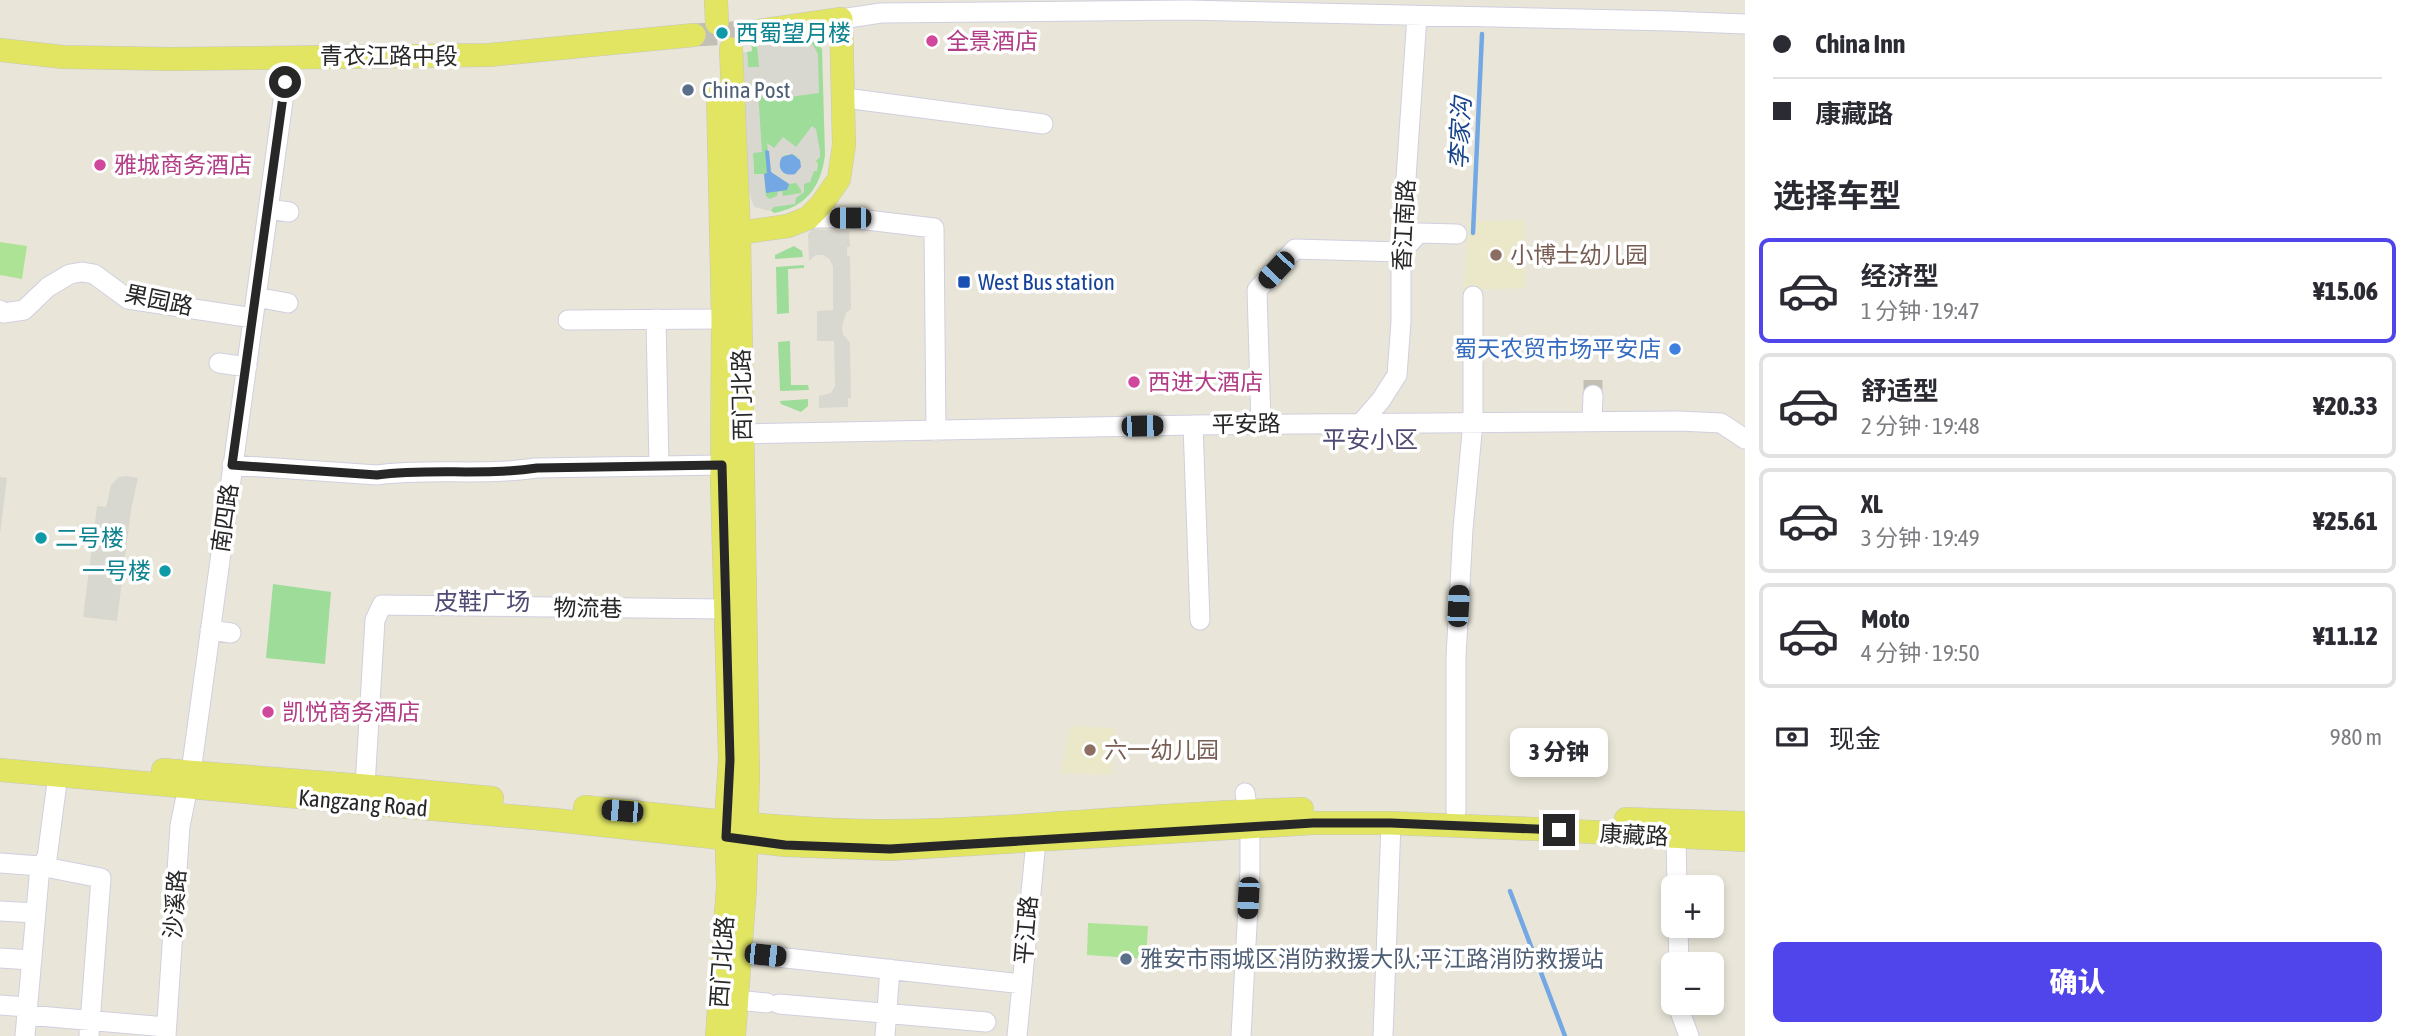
<!DOCTYPE html>
<html lang="zh">
<head>
<meta charset="utf-8">
<style>
  :root { --surface:#fff; --page:#f2f2f3; --text:#2b2b33; --muted:#7c7c81; --line:#e1e1e2; --accent:#5044eb }
  body { margin:0; font-family:"Asap Condensed","Noto Sans SC",sans-serif; background:var(--page); color:var(--text); height:100vh; display:flex; flex-direction:column; font-size:26px; white-space:nowrap }
  * { box-sizing:border-box; margin:0 }
  p { font-size:23px; color:var(--muted) }
  .icon { flex:none; width:38px; height:38px; fill:none; stroke:currentColor; stroke-width:2; stroke-linecap:round; stroke-linejoin:round }
  .map { position:relative; flex:1; overflow:hidden }
  .side { display:flex; flex-direction:column; background:var(--surface); width:665px }
  .side>* { flex:none }
  .guide { display:grid; align-content:center; height:154px; padding:0 28px; background:var(--surface) }
  .buttons { position:absolute; left:1661px; top:875px; display:grid; gap:14px }
  .buttons a { display:grid; place-items:center; width:63px; height:63px; border-radius:10px; background:var(--surface); box-shadow:0 4px 10px #0003; font-size:35px }
  .end { position:absolute; width:32px; height:32px; margin:-16px; border:9px solid #272727; background:#fff; box-shadow:0 0 0 4px #fff }
  .from { border-radius:50% }
  .bubble { position:absolute; height:49px; border-radius:10px; background:var(--surface); box-shadow:0 4px 10px #0003; font-size:23px; font-weight:800; line-height:49px; text-align:center }
  .car { position:absolute; width:21px; height:42px; margin:-21px -10px; border-radius:9px; box-shadow:0 0 5px 2px #0007; background:linear-gradient(#222 24%,#8ab4d8 0 40%,#222 0 76%,#8ab4d8 0 86%,#222 0) }
  .guide b { display:flex; align-items:center; gap:24px; height:66px; font-size:26px }
  .guide b+b { border-top:2px solid var(--line) }
  .guide i { width:18px; height:18px; background:var(--text) }
  ul { padding:0; list-style:none }
  li { display:flex; align-items:center; gap:21px; height:105px; margin:0 14px 10px; padding:0 14px; border:4px solid var(--line); border-radius:10px }
  li div { flex:1 }
  li b { display:block; font-size:26px }
  li em { font-style:normal; font-weight:800 }
  li.current { border-color:var(--accent) }
  li>.icon { width:63px; height:63px; stroke-width:1.5 }
  h2 { padding:0 28px; font-size:32px; line-height:84px }
  .pay { display:flex; align-items:center; gap:18px; height:77px; padding:0 28px; font-size:26px }
  .pay p { margin-inline-start:auto }
  .primary-button { display:flex; gap:14px; margin-top:auto; padding:14px 28px }
  .primary-button a { flex:1; height:80px; border-radius:10px; background:var(--accent); color:#fff; font-size:28px; font-weight:800; line-height:80px; text-align:center }
  main { display:flex; flex:1; min-height:0 }
  .map>svg:first-child { display:block }
  .education { fill:#eae8c9 }
  .green { fill:#9edc99 }
  .pitch { fill:#ade395 }
  .plaza { fill:#d9d8d0; fill-rule:evenodd }
  .water { fill:#73a8e4 }
  .lines { fill:none; stroke-linecap:round; stroke-linejoin:round }
  .stream { stroke:#73a8e4; stroke-width:4.5 }
  .minor-tunnel { stroke:#c2c0b5; stroke-width:19; stroke-dasharray:19 10; stroke-linecap:butt }
  .major-tunnel { stroke:#c2c0b5; stroke-width:23; stroke-dasharray:23 11; stroke-linecap:butt }
  .minor-casing { stroke:#d0cfdf; stroke-width:21 }
  .major-casing { stroke:#c7c7c7; stroke-width:24 }
  .minor { stroke:#fff; stroke-width:19 }
  .major { stroke:#e1e562; stroke-width:23 }
  .route { stroke:#272727; stroke-width:9 }
  .culture-dot { fill:#0f9aa8; stroke:#fff; stroke-width:2.5 }
  .hotel-dot { fill:#d1479c; stroke:#fff; stroke-width:2.5 }
  .service-dot { fill:#5c6f8a; stroke:#fff; stroke-width:2.5 }
  .education-dot { fill:#8d6e63; stroke:#fff; stroke-width:2.5 }
  .transit-dot { fill:#1a4fb4; stroke:#fff; stroke-width:2.5 }
  .shop-dot { fill:#3f7fe0; stroke:#fff; stroke-width:2.5 }
  .labels { text-anchor:middle; dominant-baseline:central; stroke-width:7; stroke-linejoin:round; paint-order:stroke }
  .culture-label { font-size:23px; fill:#0d838f; stroke:#fff; text-anchor:start }
  .hotel-label { font-size:23px; fill:#b23c85; stroke:#fff; text-anchor:start }
  .street-label { font-size:23px; fill:#272727; stroke:#fff }
  .service-label { font-size:23px; fill:#4e5e75; stroke:#fff; text-anchor:start }
  .education-label { font-size:23px; fill:#785e54; stroke:#fff; text-anchor:start }
  .transit-label { font-size:23px; fill:#164399; stroke:#fff; text-anchor:start }
  .shop-label { font-size:23px; fill:#366cbe; stroke:#fff; text-anchor:end }
  .water-label { font-size:24px; font-style:italic; fill:#17448b; stroke:#fff }
  .neighbourhood-label { font-size:24px; fill:#4f4b74; stroke:#fff }
</style>
</head>
<body>
<main>
<div class="map">
<svg width="1745" height="1036" viewBox="0 0 1745 1036">
  <rect width="100%" height="100%" fill="#e9e6d9"/>
  <!-- education -->
  <path class="education" d="M1525,220l1,68 -62,2 4,-69z
    M1070,726l45,2 -3,47 -51,-2z"/>
  <!-- green -->
  <path class="green" d="M804,36l12,6 6,7 3,106c-4,32 -19,52 -51,58l-12,-10 -7,-12 -8,-139 5,-1 -1,-11z
    M794,246l8,5 1,6 -28,2v-4z
    M804,265v3l-16,1 1,44 -12,1 -1,-47z
    M790,341l1,44h17l1,5 -29,1 -2,-49z
    M808,399v7l-7,6 -20,-8 -1,-3z
    M273,584l58,8 -6,72 -59,-6z"/>
  <!-- pitch -->
  <path class="pitch" d="M0,242l27,4 -5,33 -22,-4z
    M1088,923l60,3 -2,33 -59,-4z"/>
  <!-- plaza -->
  <path class="plaza" d="M804,40l9,5 5,9 1,39 -37,5 -4,4 -8,-7 -6,3 -6,-6 4,60 -9,1 1,21h10l2,22 4,3 7,-3 1,-4 4,-1 1,5 18,-3v-3l-5,-7 -7,1 -18,-12 -4,-29 7,5 9,-11 13,10 16,-21 4,3 4,22v6l-4,4 2,3 -1,7h-3l-4,11 -6,2v8l-8,6 -1,6 -21,3 -4,4 -16,-4 -8,-23 -8,-132h9l1,15h11l-2,-23zM785,155h10l6,8 -17,10 -4,-13z
    M812,229l37,2 1,16h-3v8l3,1 1,53 -5,4 -4,14 1,7 7,9 1,55h-3v9l-29,1v-12l12,-3 4,-7 -1,-45h-17v-30l16,-1v-44l-4,-7 -6,-4h-7l-7,6 -1,-27z
    M126,476l12,2 -7,32 -14,111 -34,-4 14,-111 9,1 5,-22 8,-8z
    M0,477l7,1 -7,57z"/>
  <!-- water -->
  <path class="water" d="M765,150l4,1 2,21 18,12 -2,6 -21,3 -2,-19 3,-1z
    M792,154l8,6 1,7 -6,7c-12,3 -19,-6 -13,-17z"/>
  <g class="lines">
    <!-- stream -->
    <path class="stream" d="M1473,233l9,-199
      M1510,891l55,145"/>
    <!-- minor-tunnel -->
    <path class="minor-tunnel" d="M1593,380v15"/>
    <!-- major-tunnel -->
    <path class="major-tunnel" d="M694,35l57,-3"/>
    <defs>
      <path id="minor" d="M841,19l40,-6 306,-3 483,11 75,3
        M845,98l198,26
        M268,209l21,3
        M808,218h42l84,10 2,203
        M256,297l32,6
        M0,310l4,3 20,-3 24,-23 22,-13 12,-2 12,2 34,25 125,19
        M656,319l3,147
        M568,320l155,-1
        M219,363l28,4
        M1592,421l1,-26
        M1361,423l20,-23 16,-25 4,-53v-70l16,-236
        M1261,424l-4,-134 38,-41 106,3 18,-19 38,1
        M1193,425l7,195
        M743,434l450,-9 486,-4 42,2 24,16
        M232,465l145,10c53,-7 106,1 159,-7l186,-3
        M210,630l21,3
        M365,786l10,-166 7,-15 343,4
        M1456,811v-154l7,-128 10,-107v-126
        M1676,837l1,50
        M0,863l40,3 61,12 -12,158
        M0,911l36,2
        M1678,926l1,38
        M740,953l282,31
        M0,958l32,2
        M737,1000l30,3
        M1679,1003v6l10,27
        M779,1004l207,18
        M0,1005l27,2
        M27,1015l139,12
        M25,1036l15,-170 7,-8 11,-83
        M166,1036l14,-210 11,-54 98,-715
        M885,1036l5,-67
        M1017,1036l19,-195 -1,-15
        M1241,1036l9,-166v-43l-5,-34
        M1383,1036l8,-213"/>
      <path id="major" d="M716,0l1,23
        M731,49l8,184 9,543 -3,112 -11,148
        M0,50l63,7 108,2 318,-4 205,-20
        M739,233l49,-7 20,-8 13,-13 18,-26 5,-34 -3,-126 -90,13
        M0,770l555,50 230,25 105,4 423,-26h78l144,6 210,11
        M163,770l202,16 127,12
        M585,807c101,10 202,24 302,24 139,-1 277,-19 415,-22
        M1626,819l119,4
        M717,1036l11,-150 -2,-65 4,-61 -8,-278 1,-163 -5,-225"/>
    </defs>
    <!-- minor casing -->
    <use href="#minor" class="minor-casing"/>
    <!-- major casing -->
    <use href="#major" class="major-casing"/>
    <!-- minor -->
    <use href="#minor" class="minor"/>
    <!-- major -->
    <use href="#major" class="major"/>
  </g>
  <g class="lines">
    <!-- route -->
    <path class="route" d="M285,82l-53,383 145,10c53,-7 106,1 160,-7l185,-3 8,295 -4,77 59,8 105,4 423,-26h78l168,7"/>
  </g>
  <!-- markers -->
  <g class="culture-dot">
    <circle cx="722" cy="33" r="7"/>
    <circle cx="41" cy="538" r="7"/>
    <circle cx="165" cy="571" r="7"/>
  </g>
  <g class="hotel-dot">
    <circle cx="932" cy="41" r="7"/>
    <circle cx="100" cy="165" r="7"/>
    <circle cx="1134" cy="382" r="7"/>
    <circle cx="268" cy="712" r="7"/>
  </g>
  <g class="service-dot">
    <circle cx="688" cy="90" r="7"/>
    <circle cx="1126" cy="959" r="7"/>
  </g>
  <g class="education-dot">
    <circle cx="1496" cy="255" r="7"/>
    <circle cx="1090" cy="750" r="7"/>
  </g>
  <rect class="transit-dot" x="957" y="275" width="14" height="14" rx="3.5"/>
  <circle class="shop-dot" cx="1675" cy="349" r="7"/>
  <g class="labels">
    <!-- culture labels -->
    <g class="culture-label">
      <text x="736" y="33">西蜀望月楼</text>
      <text x="55" y="538">二号楼</text>
      <text x="151" y="571" text-anchor="end">一号楼</text>
    </g>
    <!-- hotel labels -->
    <g class="hotel-label">
      <text x="946" y="41">全景酒店</text>
      <text x="114" y="165">雅城商务酒店</text>
      <text x="1148" y="382">西进大酒店</text>
      <text x="282" y="712">凯悦商务酒店</text>
    </g>
    <!-- street labels -->
    <g class="street-label">
      <text x="389" y="56">青衣江路中段</text>
      <text transform="translate(1404 225) rotate(-87)">香江南路</text>
      <text transform="translate(159 300) rotate(12)">果园路</text>
      <text transform="translate(742 395) rotate(-91)">西门北路</text>
      <text transform="translate(1246 424) rotate(-1)">平安路</text>
      <text transform="translate(225 518) rotate(-82)">南四路</text>
      <text transform="translate(588 608) rotate(1)">物流巷</text>
      <text transform="translate(363 803) rotate(5)">Kangzang Road</text>
      <text transform="translate(1634 835) rotate(3)">康藏路</text>
      <text transform="translate(175 904) rotate(-86)">沙溪路</text>
      <text transform="translate(1026 930) rotate(-85)">平江路</text>
      <text transform="translate(722 962) rotate(-86)">西门北路</text>
    </g>
    <!-- service labels -->
    <g class="service-label">
      <text x="702" y="90">China Post</text>
      <text x="1140" y="959">雅安市雨城区消防救援大队;平江路消防救援站</text>
    </g>
    <!-- education labels -->
    <g class="education-label">
      <text x="1510" y="255">小博士幼儿园</text>
      <text x="1104" y="750">六一幼儿园</text>
    </g>
    <!-- transit labels -->
    <g class="transit-label">
      <text x="978" y="282">West Bus station</text>
    </g>
    <!-- shop labels -->
    <g class="shop-label">
      <text x="1661" y="349">蜀天农贸市场平安店</text>
    </g>
    <!-- water labels -->
    <g class="water-label">
      <text transform="translate(1460 133) rotate(-87)">李家沟</text>
    </g>
    <!-- neighbourhood labels -->
    <g class="neighbourhood-label">
      <text x="1370" y="439">平安小区</text>
      <text x="482" y="601">皮鞋广场</text>
    </g>
  </g>
</svg>
<div class="buttons">
<a>+</a>
<a>−</a>
</div>
<i class="end from" style="left:285px;top:82px"></i>
<i class="end" style="left:1559px;top:830px"></i>
<div class="bubble" style="left:1510px;top:728px;width:98px">3 分钟</div>
<i class="car" style="left:850px;top:218px;rotate:270deg"></i>
<i class="car" style="left:1276px;top:270px;rotate:223deg"></i>
<i class="car" style="left:1142px;top:426px;rotate:89deg"></i>
<i class="car" style="left:1458px;top:606px;rotate:3deg"></i>
<i class="car" style="left:622px;top:811px;rotate:275deg"></i>
<i class="car" style="left:1248px;top:898px;rotate:183deg"></i>
<i class="car" style="left:765px;top:955px;rotate:96deg"></i>
</div>
<section class="side">
<div class="guide">
<b><i class="from"></i>China Inn</b>
<b><i></i>康藏路</b>
</div>
<h2>选择车型</h2>
<ul>
<li class="current"><svg class="icon" aria-label="car" viewBox="0 0 24 24"><path d="M5 17H2v-5l4-1 3-4h7l3 4 3 1v5h-3M9 17h6M6 11h13"/><circle cx="7" cy="17" r="2"/><circle cx="17" cy="17" r="2"/></svg><div><b>经济型</b><p>1 分钟 · 19:47</p></div><em>¥15.06</em></li>
<li><svg class="icon" aria-label="car" viewBox="0 0 24 24"><path d="M5 17H2v-5l4-1 3-4h7l3 4 3 1v5h-3M9 17h6M6 11h13"/><circle cx="7" cy="17" r="2"/><circle cx="17" cy="17" r="2"/></svg><div><b>舒适型</b><p>2 分钟 · 19:48</p></div><em>¥20.33</em></li>
<li><svg class="icon" aria-label="car" viewBox="0 0 24 24"><path d="M5 17H2v-5l4-1 3-4h7l3 4 3 1v5h-3M9 17h6M6 11h13"/><circle cx="7" cy="17" r="2"/><circle cx="17" cy="17" r="2"/></svg><div><b>XL</b><p>3 分钟 · 19:49</p></div><em>¥25.61</em></li>
<li><svg class="icon" aria-label="car" viewBox="0 0 24 24"><path d="M5 17H2v-5l4-1 3-4h7l3 4 3 1v5h-3M9 17h6M6 11h13"/><circle cx="7" cy="17" r="2"/><circle cx="17" cy="17" r="2"/></svg><div><b>Moto</b><p>4 分钟 · 19:50</p></div><em>¥11.12</em></li>
</ul>
<div class="pay"><svg class="icon" aria-label="cash" viewBox="0 0 24 24"><path d="M3 7h18v10H3z"/><circle cx="12" cy="12" r="2"/></svg>现金<p>980 m</p></div>
<div class="primary-button"><a>确认</a></div>
</section>
</main>
</body>
</html>
